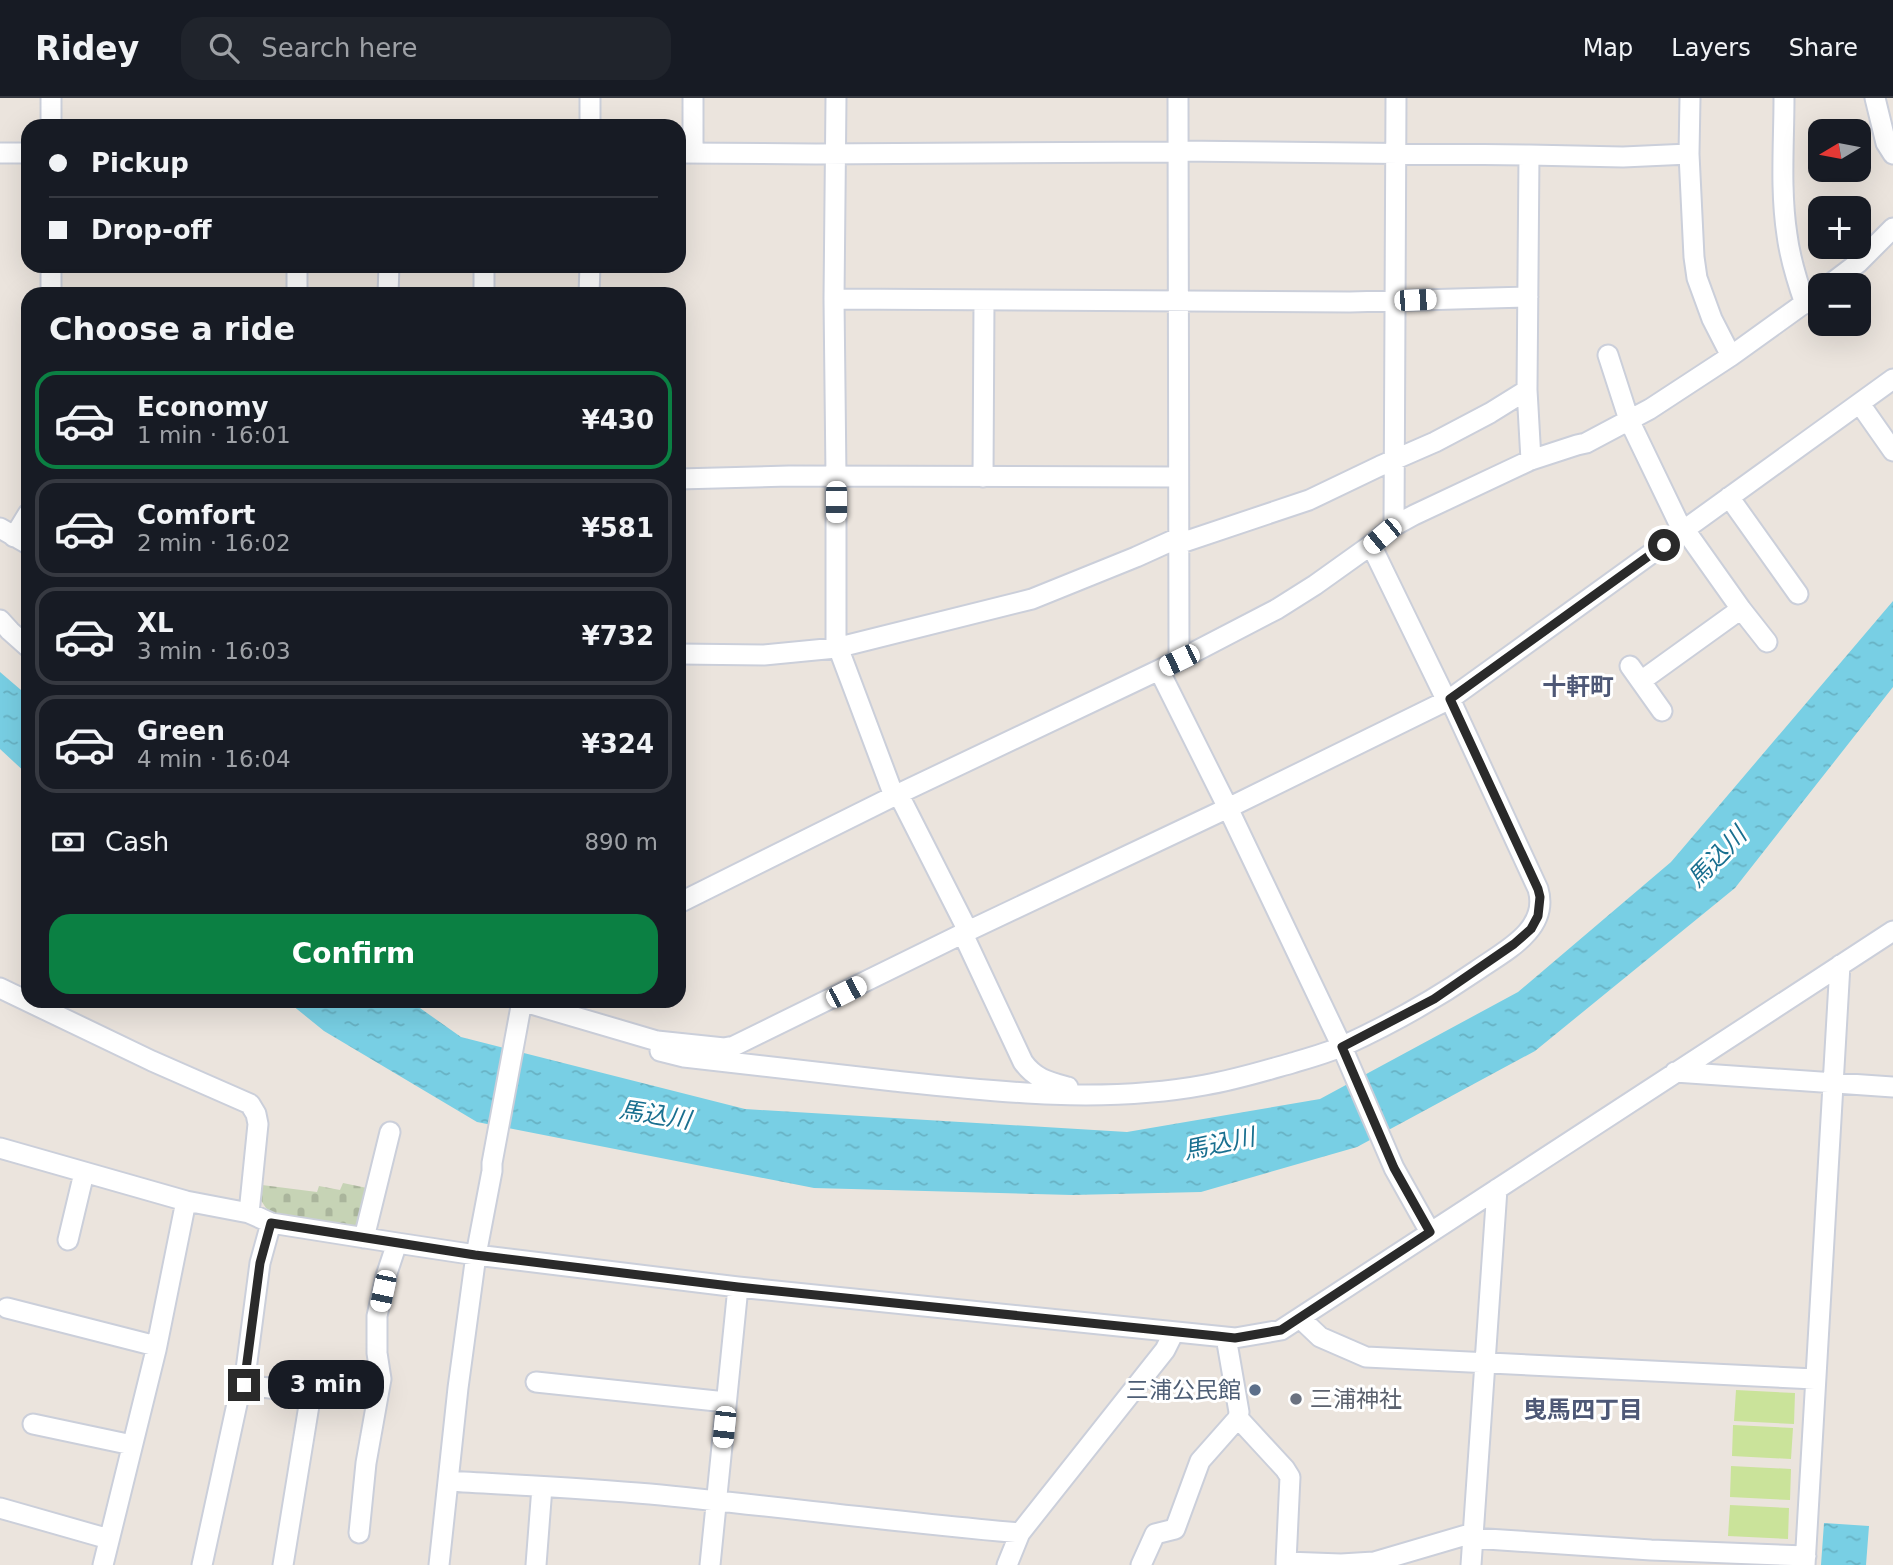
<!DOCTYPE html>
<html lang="en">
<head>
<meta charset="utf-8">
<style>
  :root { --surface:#171b24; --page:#20242c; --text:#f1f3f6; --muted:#9ea1a6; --line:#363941; --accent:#0b8043 }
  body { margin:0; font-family:"DejaVu Sans","Noto Sans JP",sans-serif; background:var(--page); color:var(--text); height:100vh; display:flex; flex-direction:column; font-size:26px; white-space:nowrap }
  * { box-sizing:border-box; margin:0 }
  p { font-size:23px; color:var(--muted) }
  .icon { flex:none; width:38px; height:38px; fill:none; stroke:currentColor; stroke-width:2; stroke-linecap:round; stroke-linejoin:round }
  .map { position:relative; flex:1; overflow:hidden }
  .details { position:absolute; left:21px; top:189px; width:665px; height:721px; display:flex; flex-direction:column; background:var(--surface); border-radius:21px; box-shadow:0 7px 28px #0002 }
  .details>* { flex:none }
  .guide { position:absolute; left:21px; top:21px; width:665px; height:154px; border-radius:21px; box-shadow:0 7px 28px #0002; display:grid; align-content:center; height:154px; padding:0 28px; background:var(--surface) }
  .needle { width:46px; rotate:260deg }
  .tools { position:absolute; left:1808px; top:21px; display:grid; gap:14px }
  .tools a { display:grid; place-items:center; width:63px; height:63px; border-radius:14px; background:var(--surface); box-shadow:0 7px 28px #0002; font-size:35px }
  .end { position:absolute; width:32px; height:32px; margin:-16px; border:9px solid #2a2a2a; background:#fff; box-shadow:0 0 0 4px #fff }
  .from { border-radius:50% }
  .bubble { position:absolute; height:49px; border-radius:21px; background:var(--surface); box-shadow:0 7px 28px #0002; font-size:23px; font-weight:800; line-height:49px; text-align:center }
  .car { position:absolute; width:21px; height:42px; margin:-21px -10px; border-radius:9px; box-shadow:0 0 5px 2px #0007; background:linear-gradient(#fff 24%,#345 0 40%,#fff 0 76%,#345 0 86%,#fff 0) }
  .guide b { display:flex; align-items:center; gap:24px; height:66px; font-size:26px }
  .guide b+b { border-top:2px solid var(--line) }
  .guide i { width:18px; height:18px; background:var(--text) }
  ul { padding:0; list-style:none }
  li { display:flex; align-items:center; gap:21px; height:98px; margin:0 14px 10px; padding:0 14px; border:4px solid var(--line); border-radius:21px }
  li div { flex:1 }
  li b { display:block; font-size:26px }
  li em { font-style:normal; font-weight:800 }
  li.active { border-color:var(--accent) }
  li>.icon { width:63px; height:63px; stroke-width:1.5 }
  h2 { padding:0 28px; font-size:32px; line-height:84px }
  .pay { display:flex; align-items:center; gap:18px; height:77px; padding:0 28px; font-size:26px }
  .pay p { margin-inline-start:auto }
  .primary-button { display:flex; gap:14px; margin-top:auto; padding:14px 28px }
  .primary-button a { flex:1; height:80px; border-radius:21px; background:var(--accent); color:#fff; font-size:28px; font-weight:800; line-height:80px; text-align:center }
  header { display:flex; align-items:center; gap:42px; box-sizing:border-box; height:98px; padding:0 35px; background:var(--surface); border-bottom:2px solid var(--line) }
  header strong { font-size:33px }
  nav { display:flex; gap:38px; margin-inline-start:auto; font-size:24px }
  .search { width:490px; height:63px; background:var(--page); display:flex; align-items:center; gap:18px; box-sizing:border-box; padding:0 24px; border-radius:21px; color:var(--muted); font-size:26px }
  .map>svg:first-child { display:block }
  .cemetery { fill:url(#cemetery-stones) }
  .pitch { fill:#cae39a }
  .water { fill:url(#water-ripples) }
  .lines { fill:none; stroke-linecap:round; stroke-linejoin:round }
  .minor-casing { stroke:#cbcfda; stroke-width:23 }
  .minor { stroke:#fff; stroke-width:19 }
  .route { stroke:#2a2a2a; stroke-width:9 }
  .service-dot { fill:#5c6f8a; stroke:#fff; stroke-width:2.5 }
  .worship-dot { fill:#6b7280; stroke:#fff; stroke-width:2.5 }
  .labels { text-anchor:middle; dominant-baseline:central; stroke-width:6; stroke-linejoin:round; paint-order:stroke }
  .service-label { font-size:23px; fill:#4e5e75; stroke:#fff; text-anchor:end }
  .worship-label { font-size:23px; fill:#5b616d; stroke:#fff; text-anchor:start }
  .neighbourhood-label { font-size:24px; font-weight:bold; fill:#4e5876; stroke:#fff }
  .water-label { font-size:24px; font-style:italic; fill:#196f8f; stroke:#fff }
</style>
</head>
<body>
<header>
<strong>Ridey</strong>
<div class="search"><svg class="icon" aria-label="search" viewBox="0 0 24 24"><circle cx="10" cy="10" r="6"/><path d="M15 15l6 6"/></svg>Search here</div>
<nav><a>Map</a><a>Layers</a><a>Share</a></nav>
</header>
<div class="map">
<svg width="1893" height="1467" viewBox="0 0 1893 1467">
  <defs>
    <pattern id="cemetery-stones" width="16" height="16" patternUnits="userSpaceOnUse" patternTransform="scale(1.75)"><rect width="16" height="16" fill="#c6d3b5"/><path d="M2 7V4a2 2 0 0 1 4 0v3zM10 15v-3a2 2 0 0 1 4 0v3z" fill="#aab59c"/></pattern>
    <pattern id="water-ripples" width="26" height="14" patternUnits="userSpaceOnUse" patternTransform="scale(1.75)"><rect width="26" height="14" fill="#78cfe4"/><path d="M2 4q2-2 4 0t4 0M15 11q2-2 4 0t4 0" fill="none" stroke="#68b2c4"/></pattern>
  </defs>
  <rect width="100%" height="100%" fill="#ebe4dd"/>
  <!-- cemetery -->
  <path class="cemetery" d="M343,1085l24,5 -10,39 -83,-13 -8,-6 -6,-9 2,-14 55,7 2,-6 21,4z"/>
  <!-- pitch -->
  <path class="pitch" d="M1736,1292l59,3 -1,31 -60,-3z
    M1733,1327l60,3 -2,31 -59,-3z
    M1731,1368l60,3 -1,31 -60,-3z
    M1730,1407l59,3 -1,31 -60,-3z"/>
  <!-- water -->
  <path class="water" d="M1893,503v86l-158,201 -200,163 -178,96 -156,45 -129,3 -258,-7 -337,-66 -153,-91 -37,-30h123l51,36 284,72 382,23 193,-33 198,-107 153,-130z
    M0,574l28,24v79l-28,-26z
    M1824,1425l45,3 -3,39h-45z"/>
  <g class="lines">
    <defs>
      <path id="minor" d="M51,0v28
        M590,0v28
        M836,0l-2,201 2,178v171
        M1178,0l1,562 -20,10 69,138 114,239 52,121 36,64
        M1690,0l-1,56 5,103 3,21 15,41 19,37
        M1784,0c0,45 -4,92 3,137 3,24 10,46 18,69
        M1875,0l11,45 7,11
        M693,54v-54
        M0,55h28
        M679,55l137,1 354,-2 8,-1 351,4
        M51,168v28
        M297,168v28
        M1829,187l29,-22 35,-35
        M388,196l1,-28
        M484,196v-28
        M589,196l1,-28
        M834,201l516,3 178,-5
        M1608,257l21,65 54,112
        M1860,306l33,47
        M1531,362l-4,-70 2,-235 94,2 66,-3
        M983,379l1,-176
        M679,381l110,-3 389,1
        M1729,399l69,97
        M1394,428l2,-428
        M0,430l28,16
        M1685,432l56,79 26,33
        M14,439l14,-23
        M1178,446l131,-44 71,-34 55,-24 55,-29 37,-23
        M0,522l10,11 18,16
        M841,549v8l53,141 8,5 66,130
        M679,556l85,1 72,-7 196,-49 104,-42 42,-19
        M1179,562l98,-51 38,-24 56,-40 23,-19 20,-11 117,-55 46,-15 9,-2 64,-34 81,-53 89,-64
        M1630,568l32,45
        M1641,583l100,-72
        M679,805l215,-107 265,-126
        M963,836l60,128c12,17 26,20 45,25
        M0,890l152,73 98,43 6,10 2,10 -9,89
        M521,903l136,40 67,7 10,-2 234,-115 260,-123 222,-109 443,-320
        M660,953l24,6c70,8 140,16 210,24 103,11 209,23 311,4 30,-5 59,-14 87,-22 17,-5 35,-10 51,-17 46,-21 91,-46 133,-75 27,-19 74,-41 62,-82l-88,-190 -7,-6 -72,-148
        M1675,974l218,15
        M0,1050l186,53 63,12 22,10 126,20 79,12 262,32 497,51 46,-8 612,-399
        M364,1140l26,-106
        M68,1142l16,-67
        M7,1210l149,38
        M1300,1220l20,19 46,20 449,22
        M536,1284l190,20
        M244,1287l67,8 -28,172
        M1238,1320l47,51 5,8 -4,85
        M33,1326l99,21
        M448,1383c67,4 135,7 202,13 123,12 246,28 370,39
        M0,1410l109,31
        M359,1435l7,-70 15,-84 -4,-26v-37l9,-40 11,-33
        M1472,1440l179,12 155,6
        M103,1467l53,-215 30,-149
        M202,1467l38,-175 4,-5 16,-122 11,-40
        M439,1467l19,-177 18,-133 16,-84v-8l30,-162
        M536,1467l6,-78
        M710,1467l28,-278
        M1007,1467l13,-32 145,-183 9,-18
        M1141,1467l14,-31 20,-5 25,-68 38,-43 1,-6 -13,-75
        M1286,1467v-3l55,2 33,-2 99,-29
        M1471,1467l26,-376
        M1805,1467l35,-600"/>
    </defs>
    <!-- minor casing -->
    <use href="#minor" class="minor-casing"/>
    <!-- minor -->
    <use href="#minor" class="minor"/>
  </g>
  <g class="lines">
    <!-- route -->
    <path class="route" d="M244,1287l16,-122 11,-40 204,32 263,32 479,49 18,2 46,-8 149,-98 -36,-64 -52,-121 92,-48 80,-55 17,-15 7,-13 2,-19 -2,-8 -88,-190 214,-154"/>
  </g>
  <!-- markers -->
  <circle class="service-dot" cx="1255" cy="1292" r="7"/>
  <circle class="worship-dot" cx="1296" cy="1301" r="7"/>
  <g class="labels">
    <!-- service labels -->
    <g class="service-label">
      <text x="1241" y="1292">三浦公民館</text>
    </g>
    <!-- worship labels -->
    <g class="worship-label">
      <text x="1310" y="1301">三浦神社</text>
    </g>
    <!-- neighbourhood labels -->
    <g class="neighbourhood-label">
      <text x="1578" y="589">十軒町</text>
      <text x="1583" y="1312">曳馬四丁目</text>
    </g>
    <!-- water labels -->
    <g class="water-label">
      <text transform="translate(1717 759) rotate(-46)">馬込川</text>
      <text transform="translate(655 1017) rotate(9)">馬込川</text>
      <text transform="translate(1219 1046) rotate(-12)">馬込川</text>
    </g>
  </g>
</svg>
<div class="tools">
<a><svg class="needle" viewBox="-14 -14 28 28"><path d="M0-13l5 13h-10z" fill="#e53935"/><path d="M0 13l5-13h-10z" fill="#9ea1a6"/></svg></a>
<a>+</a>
<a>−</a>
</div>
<i class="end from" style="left:1664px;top:447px"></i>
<i class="end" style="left:244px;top:1287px"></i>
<div class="bubble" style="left:268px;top:1262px;width:116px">3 min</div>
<i class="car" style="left:1415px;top:202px;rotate:88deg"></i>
<i class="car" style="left:836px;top:404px;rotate:180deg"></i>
<i class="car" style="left:1382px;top:438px;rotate:230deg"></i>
<i class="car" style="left:1179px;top:562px;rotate:244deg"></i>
<i class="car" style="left:846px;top:894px;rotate:63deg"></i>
<i class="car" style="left:383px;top:1193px;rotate:192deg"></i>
<i class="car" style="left:724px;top:1329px;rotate:186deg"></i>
<div class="guide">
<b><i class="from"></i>Pickup</b>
<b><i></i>Drop-off</b>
</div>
<section class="details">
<h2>Choose a ride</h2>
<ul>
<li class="active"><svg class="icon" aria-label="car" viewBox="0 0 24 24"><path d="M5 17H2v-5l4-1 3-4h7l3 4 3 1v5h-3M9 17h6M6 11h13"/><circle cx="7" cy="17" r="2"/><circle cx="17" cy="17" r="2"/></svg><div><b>Economy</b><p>1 min · 16:01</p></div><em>¥430</em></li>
<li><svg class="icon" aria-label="car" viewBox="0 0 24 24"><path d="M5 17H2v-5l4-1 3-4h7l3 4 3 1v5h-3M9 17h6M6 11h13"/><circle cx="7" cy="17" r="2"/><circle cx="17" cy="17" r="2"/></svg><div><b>Comfort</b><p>2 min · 16:02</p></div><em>¥581</em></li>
<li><svg class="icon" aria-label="car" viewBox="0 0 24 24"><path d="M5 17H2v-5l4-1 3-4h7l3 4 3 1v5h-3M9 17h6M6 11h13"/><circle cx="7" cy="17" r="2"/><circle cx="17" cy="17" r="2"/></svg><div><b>XL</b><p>3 min · 16:03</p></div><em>¥732</em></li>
<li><svg class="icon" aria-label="car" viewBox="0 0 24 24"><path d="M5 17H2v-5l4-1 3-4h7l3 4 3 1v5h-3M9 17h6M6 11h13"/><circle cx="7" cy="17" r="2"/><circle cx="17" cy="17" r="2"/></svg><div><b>Green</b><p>4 min · 16:04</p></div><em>¥324</em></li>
</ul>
<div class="pay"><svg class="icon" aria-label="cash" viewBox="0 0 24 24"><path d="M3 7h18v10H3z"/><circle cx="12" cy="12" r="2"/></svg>Cash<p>890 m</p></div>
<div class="primary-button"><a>Confirm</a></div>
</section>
</div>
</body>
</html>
